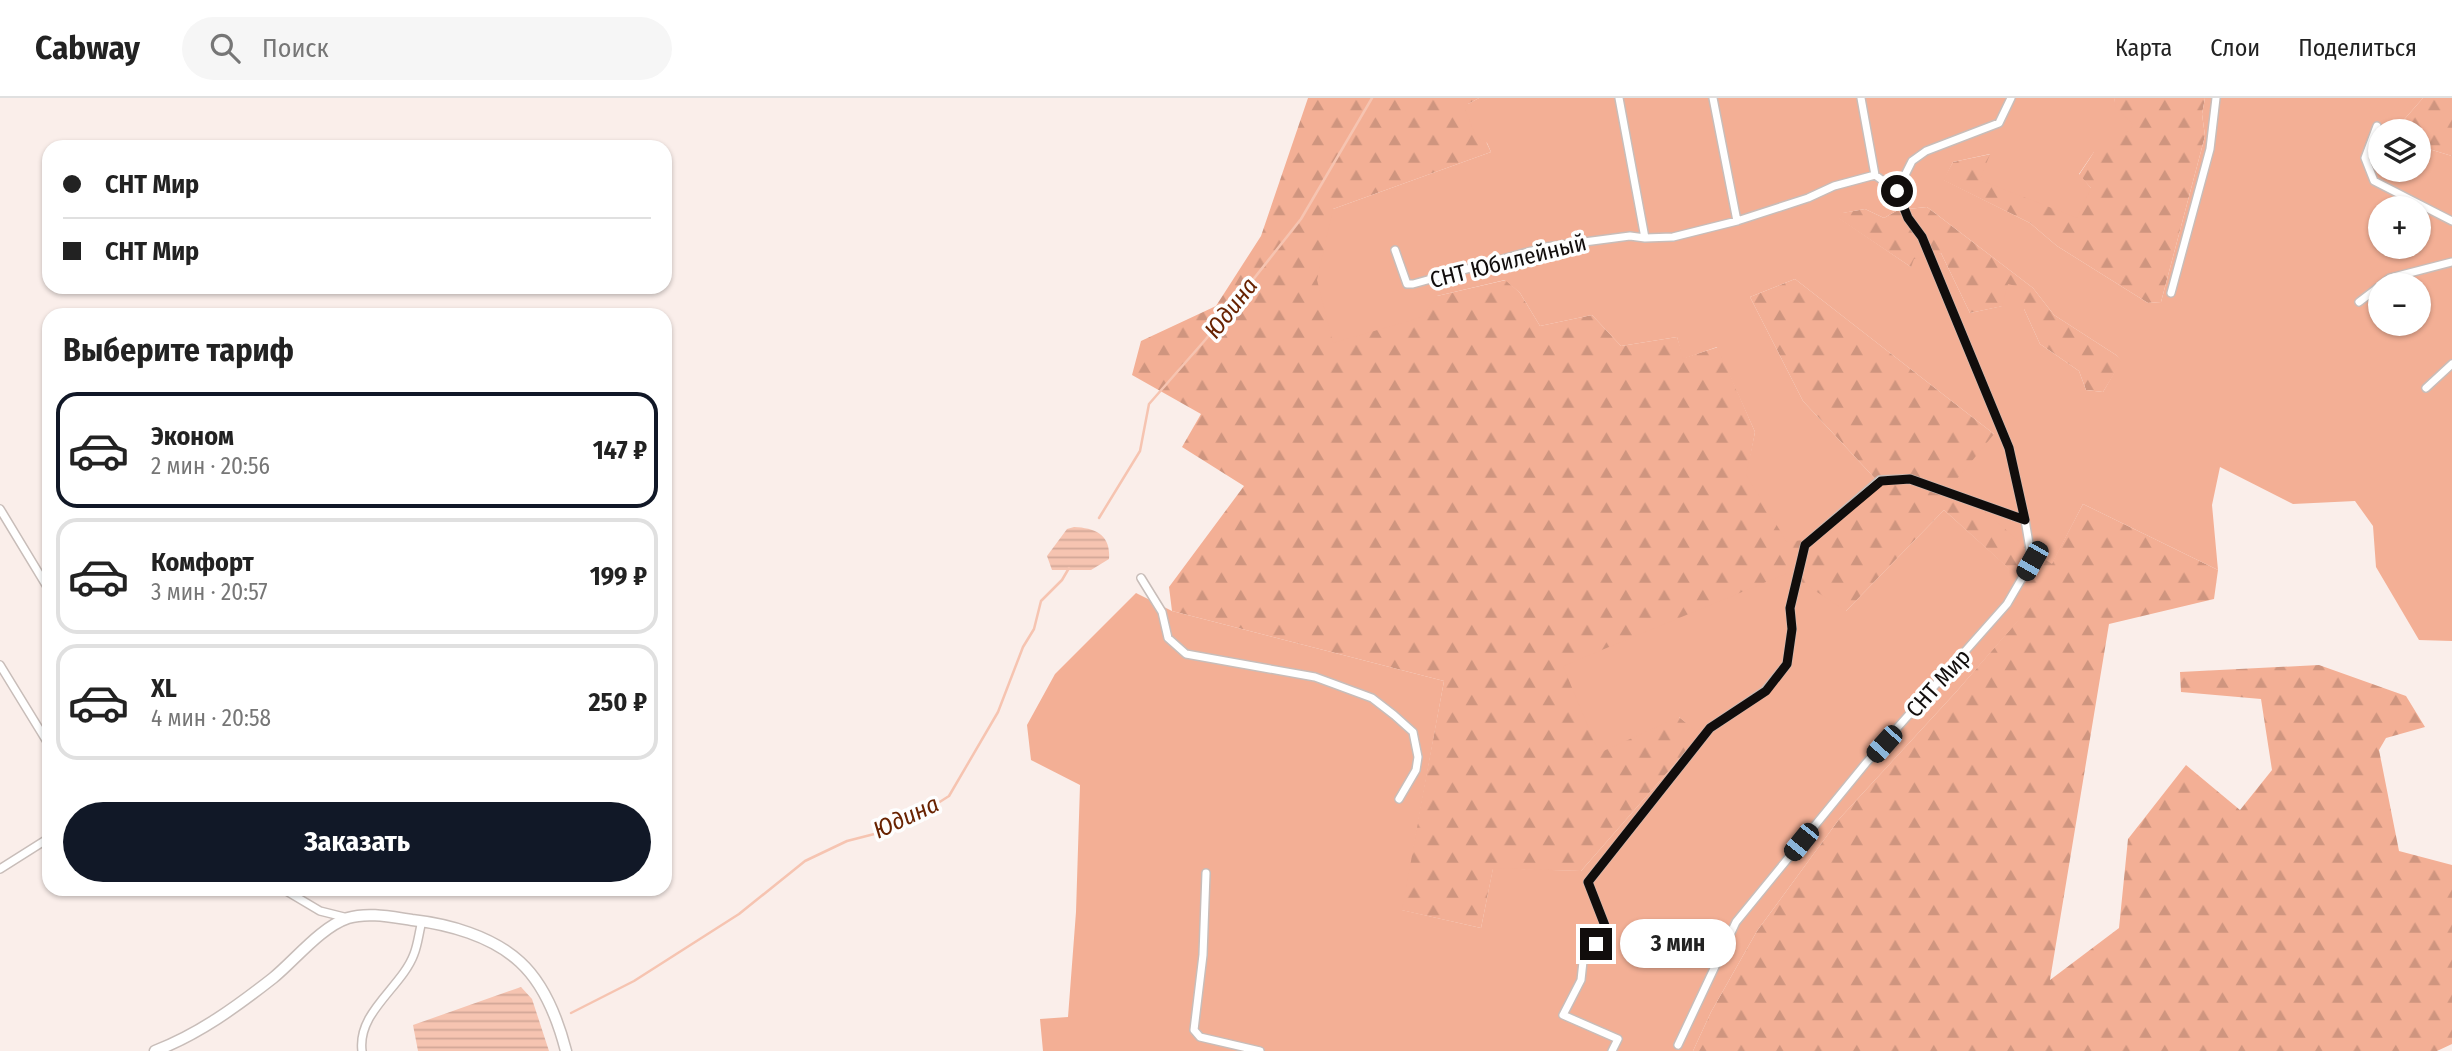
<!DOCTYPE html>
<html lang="ru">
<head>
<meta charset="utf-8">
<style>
  :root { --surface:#fff; --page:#f6f6f6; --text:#222; --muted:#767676; --line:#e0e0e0; --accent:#111827 }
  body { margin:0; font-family:"Fira Sans Condensed",sans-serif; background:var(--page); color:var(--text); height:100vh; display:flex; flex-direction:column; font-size:26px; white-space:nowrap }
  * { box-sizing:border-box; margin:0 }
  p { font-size:23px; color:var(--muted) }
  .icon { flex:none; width:38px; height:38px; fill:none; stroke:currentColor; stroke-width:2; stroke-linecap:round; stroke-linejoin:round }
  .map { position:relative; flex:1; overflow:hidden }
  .drawer { position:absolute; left:42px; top:210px; width:630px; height:588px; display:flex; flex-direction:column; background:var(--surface); border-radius:21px; box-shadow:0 2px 5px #0004 }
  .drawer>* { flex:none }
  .hud { position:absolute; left:42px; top:42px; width:630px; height:154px; border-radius:21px; box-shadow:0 2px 5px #0004; display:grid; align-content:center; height:154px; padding:0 21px; background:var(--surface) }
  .fabs { position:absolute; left:2368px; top:21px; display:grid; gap:14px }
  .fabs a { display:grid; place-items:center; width:63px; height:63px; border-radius:50%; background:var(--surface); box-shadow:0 2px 5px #0004; font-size:35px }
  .end { position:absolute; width:32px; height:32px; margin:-16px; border:9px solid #110d0c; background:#fff; box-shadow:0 0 0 4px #fff }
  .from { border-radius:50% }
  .bubble { position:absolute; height:49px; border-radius:24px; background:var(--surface); box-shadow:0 2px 5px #0004; font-size:23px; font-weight:700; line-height:49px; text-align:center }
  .car { position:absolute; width:21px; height:42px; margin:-21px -10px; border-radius:9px; box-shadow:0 0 5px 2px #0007; background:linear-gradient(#222 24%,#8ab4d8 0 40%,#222 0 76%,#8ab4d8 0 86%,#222 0) }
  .hud b { display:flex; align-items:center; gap:24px; height:66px; font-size:26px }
  .hud b+b { border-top:2px solid var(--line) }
  .hud i { width:18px; height:18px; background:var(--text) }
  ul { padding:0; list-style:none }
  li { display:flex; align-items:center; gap:21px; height:116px; margin:0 14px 10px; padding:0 7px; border:4px solid var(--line); border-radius:21px }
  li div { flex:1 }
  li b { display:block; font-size:26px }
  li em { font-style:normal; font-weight:700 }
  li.current { border-color:var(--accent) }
  li>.icon { width:63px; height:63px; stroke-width:1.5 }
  h2 { padding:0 21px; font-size:32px; line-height:84px }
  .cta { display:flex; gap:14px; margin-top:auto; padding:14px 21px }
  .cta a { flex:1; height:80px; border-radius:42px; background:var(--accent); color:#fff; font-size:28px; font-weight:700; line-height:80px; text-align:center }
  header { display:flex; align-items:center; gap:42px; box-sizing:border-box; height:98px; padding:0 35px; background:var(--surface); border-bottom:2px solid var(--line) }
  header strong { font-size:33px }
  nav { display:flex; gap:38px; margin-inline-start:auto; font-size:24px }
  .search { width:490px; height:63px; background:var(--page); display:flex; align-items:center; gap:18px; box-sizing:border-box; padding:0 24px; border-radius:38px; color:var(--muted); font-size:26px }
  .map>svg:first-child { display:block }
  .forest { fill:url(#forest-firs) }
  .green { fill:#f3af95; fill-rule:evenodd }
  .water { fill:url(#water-rules) }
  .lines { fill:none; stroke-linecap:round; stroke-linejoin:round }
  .stream { stroke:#f6c4b1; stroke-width:2.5 }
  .minor-casing { stroke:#c8bdb9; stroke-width:10 }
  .secondary-casing { stroke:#c8bdb9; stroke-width:13 }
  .minor { stroke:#fff; stroke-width:7 }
  .secondary { stroke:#fff; stroke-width:10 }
  .route { stroke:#110d0c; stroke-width:9 }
  .labels { text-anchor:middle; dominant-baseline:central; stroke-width:7; stroke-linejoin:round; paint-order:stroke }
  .street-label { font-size:23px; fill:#110d0c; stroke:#fefefe }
  .water-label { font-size:24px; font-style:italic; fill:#682200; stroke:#fefefe }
</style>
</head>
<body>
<header>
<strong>Cabway</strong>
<div class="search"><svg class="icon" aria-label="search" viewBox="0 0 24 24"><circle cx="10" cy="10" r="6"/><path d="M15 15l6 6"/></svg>Поиск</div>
<nav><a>Карта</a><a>Слои</a><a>Поделиться</a></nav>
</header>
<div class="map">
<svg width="2452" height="953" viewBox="0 0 2452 953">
  <defs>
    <pattern id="forest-firs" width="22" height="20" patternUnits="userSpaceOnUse" patternTransform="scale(1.75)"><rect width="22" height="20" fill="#f3af95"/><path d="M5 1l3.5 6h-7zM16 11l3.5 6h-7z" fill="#cf957f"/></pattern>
    <pattern id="water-rules" width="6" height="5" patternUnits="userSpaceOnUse" patternTransform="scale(1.75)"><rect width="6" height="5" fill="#f6c4b1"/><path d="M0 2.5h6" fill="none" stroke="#d2a797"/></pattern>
  </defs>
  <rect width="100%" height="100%" fill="#faeeea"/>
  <!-- forest -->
  <path class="forest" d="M1308,0h171l-11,6 23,48 -158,57 104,87 69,-16 14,13 20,33 52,-11 29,31 56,-9 7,21 34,-11 37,85 -8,43 134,10 -78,-84 -53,-104 45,-18 199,155 58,129 31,-59 135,66 -4,29 -105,25 -59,356 69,-52 9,-89 58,-74 54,45 32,-40 -11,-71 -80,-7 -1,-20 139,-7 87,31 19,31 -39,11 -7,12 20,101 53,14v179l-15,7h-744l18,-39 46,-81 83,-113 116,-126 83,-96 -95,-86 -98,101 -167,106 22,17 -120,137 -88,-2 -12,59 -80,-18 43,-229 -272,-70 -3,-24 75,-101 -62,-39 19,-33 -69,-39 9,-34 75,-35 45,-70z
    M2114,0h91l-3,16 3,22 -44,166 -13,1 -91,-57 -27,-23 -87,-43 10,-18 38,-8 -10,26 110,8 -12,-13c12,-18 39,-57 35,-77z
    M2423,0h29v58l-33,-10 -1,-15h-24z
    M1927,109l106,81 21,27 62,40 6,6 -19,31 -17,-2 -7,-19 -39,-27 -16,-35 -21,-3 -33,7 -29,-60 -30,14 -73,-49 4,-5 23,-4 19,9 14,-8z"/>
  <!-- green -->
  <path class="green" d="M1479,0h635l2,9 17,18 -21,27h-18l-15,22 12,14 -14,30 -97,-38 10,-26 -37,8 -9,18 86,43 27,23 91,57 13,-1 44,-166 -3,-22 3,-16h218l-29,33h-14v39h38l1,-24 33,10v485l-33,-1 -43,-73 -3,-41 -18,-25 -62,3 -73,-37 -8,38 6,65 -135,-66 -31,60 -25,-16 -74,-64 41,-50 -199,-155 -45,18 53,104 78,84 -61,53 -33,4 -41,-67 9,-43 -38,-85 -34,12 -6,-22 -56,9 -29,-31 -52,11 -20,-33 -15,-13 -68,16 -15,21 -89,26 -16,-63 16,-71 158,-57 -4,-9 -11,-6 -11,-28 3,-5zM1927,109l106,81 21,27 62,40 5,6 -18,31 -17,-2 -7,-19 -39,-27 -16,-35 -1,-21 -15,-4 -6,22 -32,7 -29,-60 -27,6 -3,8 -72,-49 4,-5 22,-4 19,9 14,-8zM2380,110h38v39h-38zM2380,187h38v39h-38z
    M1944,412l96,86 -84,96 -116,126 -83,113 -46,81 -18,39h-650l-3,-32 28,-2 8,-105 4,-127 -49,-25 -4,-35 28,-51 81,-81 36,18 272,70 -42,229 79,18 12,-60 88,3 119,-136 -21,-18 -80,36 -36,-87 225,-93 58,38z"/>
  <!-- water -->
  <path class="water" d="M1074,429c22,1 37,8 35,32l-18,11h-39l-5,-14 20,-27z
    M521,889l11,12 17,52h-131l-5,-26z"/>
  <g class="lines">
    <!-- stream -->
    <path class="stream" d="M1099,420l41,-67 9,-47 57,-65 95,-120 71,-121
      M571,915l63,-32 105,-67 66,-53 42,-20 43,-11 20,-9 39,-25 49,-84 25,-65 11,-18 7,-28 21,-21 7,-12"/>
    <defs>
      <path id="minor" d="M1619,0l26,140
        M1713,0l24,123
        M1861,0l14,77
        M2377,28l-12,32 9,23 78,40
        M1897,93l15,-30 14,-10 73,-28 12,-25
        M1395,152l12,34h6l133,-37 84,-11 15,2 28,-1 64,-16 71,-23 26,-12 41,-11 22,16
        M2381,187l9,-7 62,-16
        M2171,195l39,-144 6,-51
        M2359,204l21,-16
        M2426,290l26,-24
        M0,411l49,81
        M1141,480l21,34 6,26 18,16 129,23 57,21 22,17 19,17 5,25 -2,13 -17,29
        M0,567l49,80
        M0,771l49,-31
        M1206,775l-3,82 -9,75 6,7 60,14
        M283,791l37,22 28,7
        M1678,947l58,-123 130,-159 141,-159 25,-43 -7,-41 -16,-72 -87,-211 -14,-19 -11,-27
        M362,953c-5,-39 40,-64 52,-97 4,-10 5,-22 8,-33
        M1612,953l6,-12 -55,-24 18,-35 3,-28 25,-16 -21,-54 122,-154 55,-37 22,-27 5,-35 -2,-21 15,-63 75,-65 30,-1 115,41"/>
      <path id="secondary" d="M155,953c44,-17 81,-44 118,-73 22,-18 48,-51 75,-60 20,-6 43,-1 64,2 36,4 80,16 108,42 24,22 38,58 46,89"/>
    </defs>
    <!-- minor casing -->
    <use href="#minor" class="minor-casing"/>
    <!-- secondary casing -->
    <use href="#secondary" class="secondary-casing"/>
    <!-- minor -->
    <use href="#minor" class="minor"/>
    <!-- secondary -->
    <use href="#secondary" class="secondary"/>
  </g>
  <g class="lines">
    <!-- route -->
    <path class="route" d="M1596,846l13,-8 -21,-54 122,-154 56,-37 21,-27 5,-35 -2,-21 15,-63 76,-64 29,-2 115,41 -16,-72 -87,-211 -14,-19 -11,-27"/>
  </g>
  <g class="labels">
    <!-- street labels -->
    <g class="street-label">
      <text transform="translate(1508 163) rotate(-14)">СНТ Юбилейный</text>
      <text transform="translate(1938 585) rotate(-48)">СНТ Мир</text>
    </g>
    <!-- water labels -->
    <g class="water-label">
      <text transform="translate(1231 210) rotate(-52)">Юдина</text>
      <text transform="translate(906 719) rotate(-25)">Юдина</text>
    </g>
  </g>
</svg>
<div class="fabs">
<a><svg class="icon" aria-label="layers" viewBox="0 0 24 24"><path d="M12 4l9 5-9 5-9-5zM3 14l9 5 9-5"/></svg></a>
<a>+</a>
<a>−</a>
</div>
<i class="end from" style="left:1897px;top:93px"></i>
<i class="end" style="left:1596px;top:846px"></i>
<div class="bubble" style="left:1620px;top:821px;width:116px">3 мин</div>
<i class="car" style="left:2032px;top:463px;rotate:210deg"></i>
<i class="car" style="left:1884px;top:646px;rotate:222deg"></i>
<i class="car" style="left:1801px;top:744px;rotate:219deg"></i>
<div class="hud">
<b><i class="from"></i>СНТ Мир</b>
<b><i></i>СНТ Мир</b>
</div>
<section class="drawer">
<h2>Выберите тариф</h2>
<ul>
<li class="current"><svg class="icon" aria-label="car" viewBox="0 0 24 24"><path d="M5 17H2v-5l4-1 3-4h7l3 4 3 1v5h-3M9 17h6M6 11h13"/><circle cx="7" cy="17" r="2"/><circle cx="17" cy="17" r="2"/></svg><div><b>Эконом</b><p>2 мин · 20:56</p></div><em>147 ₽</em></li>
<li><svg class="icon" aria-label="car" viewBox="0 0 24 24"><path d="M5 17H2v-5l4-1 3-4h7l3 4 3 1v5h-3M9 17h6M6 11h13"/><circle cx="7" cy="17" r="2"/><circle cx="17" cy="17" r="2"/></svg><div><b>Комфорт</b><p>3 мин · 20:57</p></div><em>199 ₽</em></li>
<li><svg class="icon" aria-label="car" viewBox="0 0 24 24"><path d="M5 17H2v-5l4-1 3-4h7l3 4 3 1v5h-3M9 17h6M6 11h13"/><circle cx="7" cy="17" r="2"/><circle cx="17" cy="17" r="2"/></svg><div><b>XL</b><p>4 мин · 20:58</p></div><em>250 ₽</em></li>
</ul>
<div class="cta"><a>Заказать</a></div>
</section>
</div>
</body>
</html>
